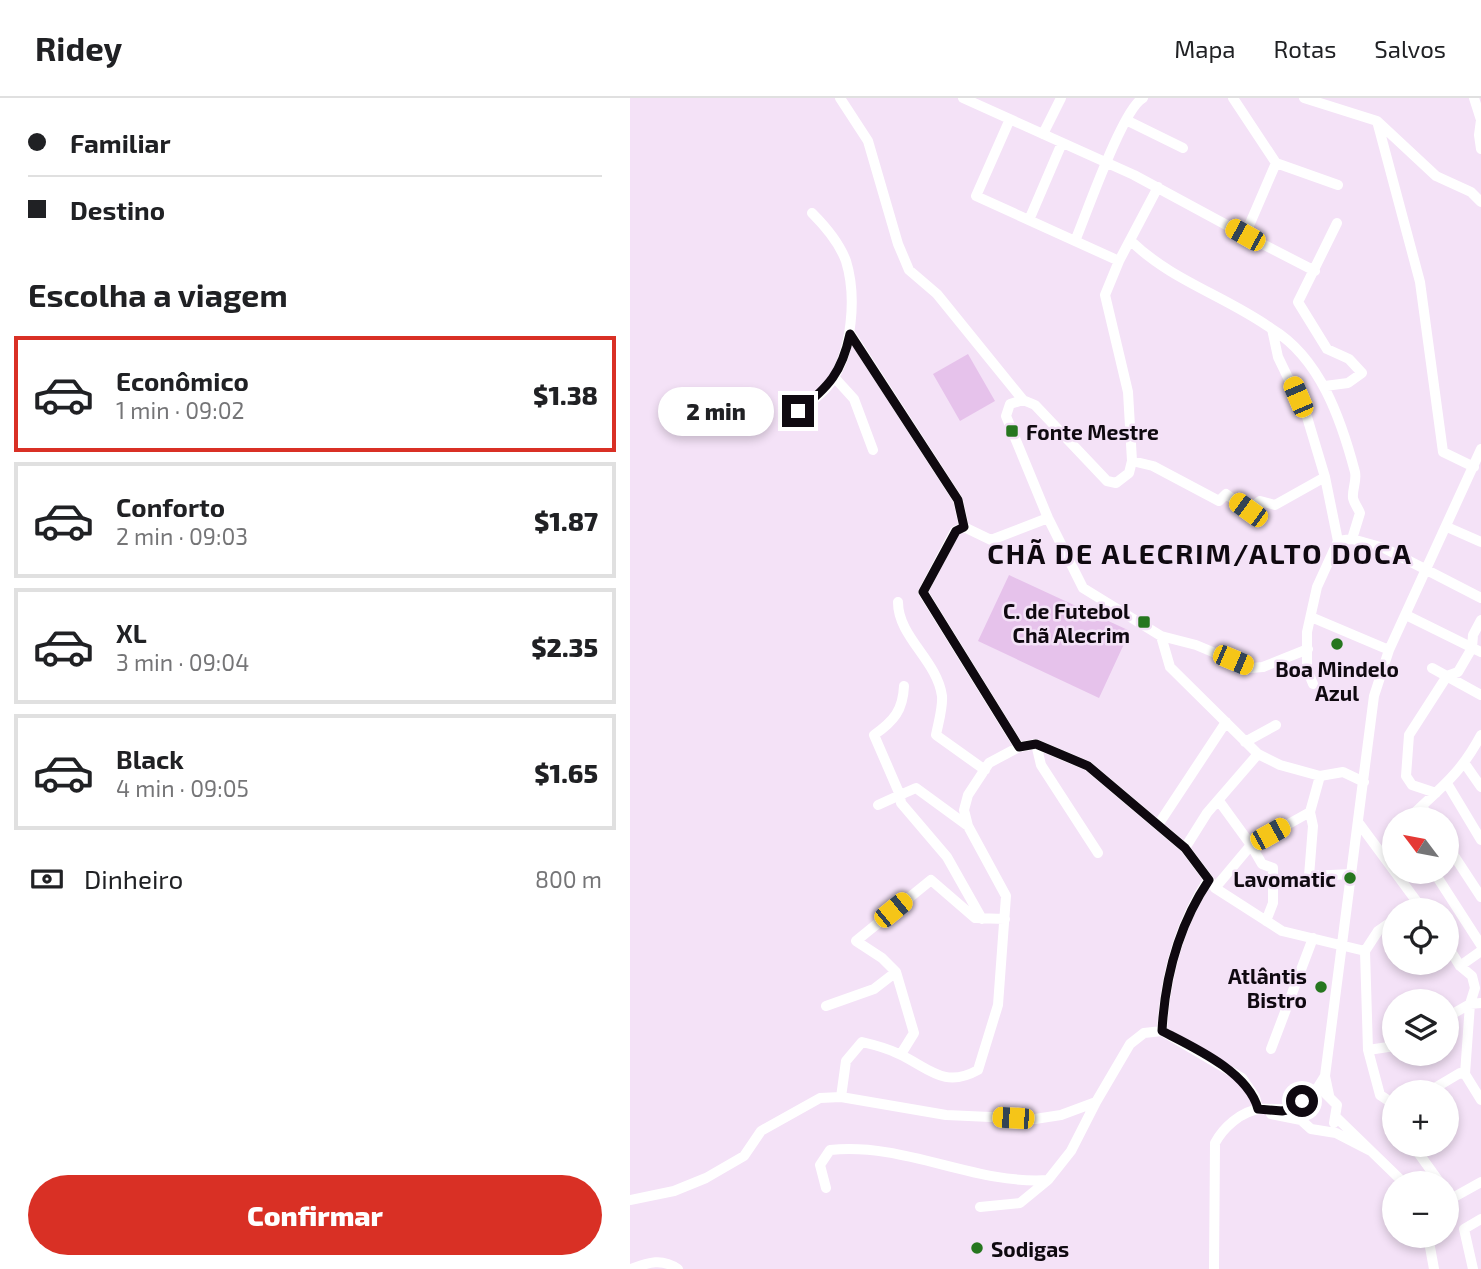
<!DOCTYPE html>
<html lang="pt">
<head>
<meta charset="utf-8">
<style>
  :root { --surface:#fff; --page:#f2f2f2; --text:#202124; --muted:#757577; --line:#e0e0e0; --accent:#d93025 }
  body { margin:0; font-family:"Exo 2",sans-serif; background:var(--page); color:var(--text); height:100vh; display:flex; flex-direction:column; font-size:26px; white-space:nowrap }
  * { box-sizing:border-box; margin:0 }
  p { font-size:23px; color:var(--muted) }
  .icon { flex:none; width:38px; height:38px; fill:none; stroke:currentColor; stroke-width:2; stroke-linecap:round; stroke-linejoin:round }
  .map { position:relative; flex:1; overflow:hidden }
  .drawer { display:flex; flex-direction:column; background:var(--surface); width:630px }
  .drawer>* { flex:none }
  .banner { display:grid; align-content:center; height:154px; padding:0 28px; background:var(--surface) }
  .needle { width:46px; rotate:302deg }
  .tools { position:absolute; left:752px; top:709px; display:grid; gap:14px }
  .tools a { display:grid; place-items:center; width:77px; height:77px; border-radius:50%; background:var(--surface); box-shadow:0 4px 10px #0003; font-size:35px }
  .end { position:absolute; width:32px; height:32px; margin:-16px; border:9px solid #0f0910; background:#fff; box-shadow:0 0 0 4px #fff }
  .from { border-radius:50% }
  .bubble { position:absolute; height:49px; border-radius:24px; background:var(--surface); box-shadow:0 4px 10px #0003; font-size:23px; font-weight:800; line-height:49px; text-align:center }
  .car { position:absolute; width:21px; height:42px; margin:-21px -10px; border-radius:9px; box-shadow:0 0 5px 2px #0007; background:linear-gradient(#f5c518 24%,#345 0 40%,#f5c518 0 76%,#345 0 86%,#f5c518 0) }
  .banner b { display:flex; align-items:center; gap:24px; height:66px; font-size:26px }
  .banner b+b { border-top:2px solid var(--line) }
  .banner i { width:18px; height:18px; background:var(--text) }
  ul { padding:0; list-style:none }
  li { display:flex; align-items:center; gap:21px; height:116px; margin:0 14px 10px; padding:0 14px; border:4px solid var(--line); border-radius:0px }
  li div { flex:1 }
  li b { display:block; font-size:26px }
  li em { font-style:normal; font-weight:800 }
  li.current { border-color:var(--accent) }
  li>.icon { width:63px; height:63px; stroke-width:1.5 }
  h2 { padding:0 28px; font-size:32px; line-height:84px }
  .pay { display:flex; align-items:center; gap:18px; height:77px; padding:0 28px; font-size:26px }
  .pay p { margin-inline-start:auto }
  .cta { display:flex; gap:14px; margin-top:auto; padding:14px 28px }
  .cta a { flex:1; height:80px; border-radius:42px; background:var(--accent); color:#fff; font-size:28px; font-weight:800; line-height:80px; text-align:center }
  header { display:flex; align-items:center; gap:42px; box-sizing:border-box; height:98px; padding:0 35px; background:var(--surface); border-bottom:2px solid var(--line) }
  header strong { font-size:33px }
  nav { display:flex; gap:38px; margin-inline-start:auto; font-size:24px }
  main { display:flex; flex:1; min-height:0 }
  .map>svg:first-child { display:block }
  .green { fill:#e6c2eb }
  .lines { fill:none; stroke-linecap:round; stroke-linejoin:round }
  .minor { stroke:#fff; stroke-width:10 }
  .route { stroke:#0f0910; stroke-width:9 }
  .poi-dot { fill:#26761f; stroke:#f4e2f7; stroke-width:2.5 }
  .labels { text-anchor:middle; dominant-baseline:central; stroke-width:5; stroke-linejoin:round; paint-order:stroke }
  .poi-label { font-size:21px; font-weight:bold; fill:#0f0910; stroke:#f4e2f7; text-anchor:end }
  .district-label { font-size:28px; font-weight:bold; letter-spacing:2px; fill:#0f0910; stroke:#f4e2f7 }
</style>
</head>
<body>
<header>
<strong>Ridey</strong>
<nav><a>Mapa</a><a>Rotas</a><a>Salvos</a></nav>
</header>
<main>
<section class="drawer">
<div class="banner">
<b><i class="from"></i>Familiar</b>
<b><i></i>Destino</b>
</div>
<h2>Escolha a viagem</h2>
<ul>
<li class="current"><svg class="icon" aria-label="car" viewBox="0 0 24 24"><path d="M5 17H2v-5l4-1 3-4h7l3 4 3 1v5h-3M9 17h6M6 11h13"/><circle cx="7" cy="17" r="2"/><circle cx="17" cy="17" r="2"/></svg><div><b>Econômico</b><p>1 min · 09:02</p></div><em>$1.38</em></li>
<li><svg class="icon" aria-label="car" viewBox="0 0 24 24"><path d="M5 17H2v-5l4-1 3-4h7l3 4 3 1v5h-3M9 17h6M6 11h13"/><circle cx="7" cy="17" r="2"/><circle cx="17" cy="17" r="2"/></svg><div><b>Conforto</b><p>2 min · 09:03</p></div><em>$1.87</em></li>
<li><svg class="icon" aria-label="car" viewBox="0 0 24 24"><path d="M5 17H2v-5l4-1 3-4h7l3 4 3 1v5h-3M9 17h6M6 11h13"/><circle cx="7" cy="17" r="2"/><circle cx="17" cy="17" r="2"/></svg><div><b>XL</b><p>3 min · 09:04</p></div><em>$2.35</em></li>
<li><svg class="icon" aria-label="car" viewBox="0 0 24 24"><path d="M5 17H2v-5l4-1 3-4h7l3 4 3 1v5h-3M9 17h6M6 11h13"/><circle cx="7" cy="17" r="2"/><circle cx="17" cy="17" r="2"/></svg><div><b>Black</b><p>4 min · 09:05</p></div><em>$1.65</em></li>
</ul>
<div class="pay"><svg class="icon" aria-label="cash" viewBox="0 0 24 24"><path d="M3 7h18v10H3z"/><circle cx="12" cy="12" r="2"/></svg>Dinheiro<p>800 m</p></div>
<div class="cta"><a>Confirmar</a></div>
</section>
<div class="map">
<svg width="851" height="1171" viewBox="0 0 851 1171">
  <rect width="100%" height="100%" fill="#f4e2f7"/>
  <!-- green -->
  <path class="green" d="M338,256l27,47 -35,20 -27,-47z
    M379,477l121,56 -31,67 -121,-57z"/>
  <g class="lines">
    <!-- minor -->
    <path class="minor" d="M210,0l28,43 30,103 11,26 28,24 86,106 12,5 72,76 9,2 13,-10 3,-12 -4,-69 -23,-97 14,-34 39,-74
      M333,0l171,77 111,60 31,-72 -43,-65
      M674,0l73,23 59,55 35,16 10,10
      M844,0l7,22
      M380,21l-34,77 143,65
      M496,22l57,28
      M851,22l-2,15 2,14
      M747,23l43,161 23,170 31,15
      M413,36l18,-36
      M646,65l62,22
      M399,122l33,-77
      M615,137l70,36
      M445,143c11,-26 48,-133 68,-143
      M501,143c41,40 95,55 141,88l6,28 29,60 18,60 13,64 -21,46 -10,45v37l6,15
      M642,231c48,29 69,90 83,143 2,9 -3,17 -2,26 1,5 5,10 7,15l-8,26 -14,2
      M220,235l108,167 6,27
      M204,279l20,22 19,51
      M695,288l23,-3 14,-10 -13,-14 -22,-10 -29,-47 39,-79
      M393,302l-13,4 -4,12 42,102 35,70 78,48 9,31 88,87 22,11 40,11 23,-4 21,10
      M156,323c15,-12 34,-24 45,-39 21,-31 26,-85 15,-121 -7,-19 -20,-34 -34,-48
      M502,363l21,5 66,35 7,-7 22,16 12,-9 15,4 50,-28
      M817,429l34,15
      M722,441l32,9 97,50
      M268,504c0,35 39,58 44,94 1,12 -4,28 -6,39l49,35
      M776,517l75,37
      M681,519l78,33
      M531,538l35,9 55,23 12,-1 45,-18
      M802,570l49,27
      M274,588c-1,24 -10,35 -30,49l26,60 16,-7 52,38
      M615,644l31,-17
      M406,646l5,21 57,88
      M389,649l-96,-155 32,-61 9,-4 27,13 57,-22
      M835,666l16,23
      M818,687l33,55
      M806,695l-24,-8 -6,-9 3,-41 38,-59 11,-4 14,-24 1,-13 8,-15
      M589,703l32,44 59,-33 10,-36
      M248,707l22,-10 1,8 46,54 35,62
      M792,708l8,13
      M680,714l3,14 -4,50 43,-2
      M778,721c33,-32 51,-43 73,-84
      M728,724l65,88
      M528,727l68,-103
      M817,747l34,52
      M555,750l22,-35 51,-59
      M804,774l47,73
      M585,790l36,-43 11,19 11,4v35l-7,18
      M765,821l-17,12 -13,20 3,99 27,-4
      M817,847l13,21 12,10 3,12 -5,16 -5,70 16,26
      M830,868l21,-15
      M196,908l48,-17 22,-17
      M817,919l23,-13 11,-1
      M532,933c3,-55 16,-105 46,-151
      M641,951l42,-111
      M738,952l12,45 15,10
      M271,956l13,-21 -18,-61 -14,-14 -26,-17 75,-61 44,38 30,1
      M695,978l-10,16 -13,9 -1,19 10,9 25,4 33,17
      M798,994l32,-19 5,1
      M695,995l12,12 -3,18
      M699,997l-4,-19 49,-380 15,-46 92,-201
      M211,999l5,-36 16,-19c13,3 25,6 37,12 30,14 45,35 79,16l20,-65 8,-109 -38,-70 -4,-16 4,-15 21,-32 30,-16 17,-3 52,22 97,82 30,40 67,43 83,20
      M641,1016l30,6
      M707,1020l67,65
      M782,1046l28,39
      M196,1090l-6,-23 10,-15c76,-8 144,35 218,30l23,-29 25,-49
      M0,1102l44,-9 32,-13 38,-22 17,-25 59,-33 21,-1 105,18 89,4 26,-4 35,-13 34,-58 14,-11 18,-2 80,47 13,19 3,12
      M817,1103l34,-19
      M350,1109l40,-4 28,-23
      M798,1138l6,33
      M1,1171c18,-7 31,-11 47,0
      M584,1171l1,-126c8,-15 26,-32 45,-34 14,-1 25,2 40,-2
      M843,1171l-9,-40 17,-10"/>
  </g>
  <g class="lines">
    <!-- route -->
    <path class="route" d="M168,313c31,-24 44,-39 52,-77l108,166 6,27 -8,4 -33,61 96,155 17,-3 52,22 97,82 24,32c-31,46 -44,96 -47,151 33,17 86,41 96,78l24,2 18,-4 2,-6"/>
  </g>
  <!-- markers -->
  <g class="poi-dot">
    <rect x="375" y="326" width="14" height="14" rx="3.5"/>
    <rect x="507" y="517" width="14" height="14" rx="3.5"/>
    <circle cx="707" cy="546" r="7"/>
    <circle cx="720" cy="780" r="7"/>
    <circle cx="691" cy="889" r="7"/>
    <circle cx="347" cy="1150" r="7"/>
  </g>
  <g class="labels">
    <!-- poi labels -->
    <g class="poi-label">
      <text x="396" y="333" text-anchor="start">Fonte Mestre</text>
      <text x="500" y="512">C. de Futebol<tspan x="500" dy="24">Chã Alecrim</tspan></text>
      <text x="707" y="570" text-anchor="middle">Boa Mindelo<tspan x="707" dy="24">Azul</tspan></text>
      <text x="706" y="780">Lavomatic</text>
      <text x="677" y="877">Atlântis<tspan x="677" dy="24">Bistro</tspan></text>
      <text x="361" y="1150" text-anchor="start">Sodigas</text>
    </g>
    <!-- district labels -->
    <g class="district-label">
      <text x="570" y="455">CHÃ DE ALECRIM/ALTO DOCA</text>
    </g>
  </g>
</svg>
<div class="tools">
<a><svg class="needle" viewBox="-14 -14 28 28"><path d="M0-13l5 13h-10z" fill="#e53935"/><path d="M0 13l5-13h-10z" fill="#757577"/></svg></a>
<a><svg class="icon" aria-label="locate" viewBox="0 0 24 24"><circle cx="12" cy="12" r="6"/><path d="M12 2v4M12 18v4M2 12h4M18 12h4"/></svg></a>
<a><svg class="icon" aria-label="layers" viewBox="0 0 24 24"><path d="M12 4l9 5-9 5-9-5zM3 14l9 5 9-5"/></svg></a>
<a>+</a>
<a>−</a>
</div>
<i class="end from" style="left:672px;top:1003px"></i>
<i class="end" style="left:168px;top:313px"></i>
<div class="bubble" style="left:28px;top:289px;width:116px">2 min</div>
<i class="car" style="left:615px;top:137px;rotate:299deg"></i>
<i class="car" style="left:668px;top:299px;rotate:337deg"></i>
<i class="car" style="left:618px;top:412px;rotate:306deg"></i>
<i class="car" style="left:603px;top:562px;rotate:113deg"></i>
<i class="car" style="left:640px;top:736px;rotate:61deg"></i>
<i class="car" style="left:263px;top:812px;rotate:51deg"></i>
<i class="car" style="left:383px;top:1020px;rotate:273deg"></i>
</div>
</main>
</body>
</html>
